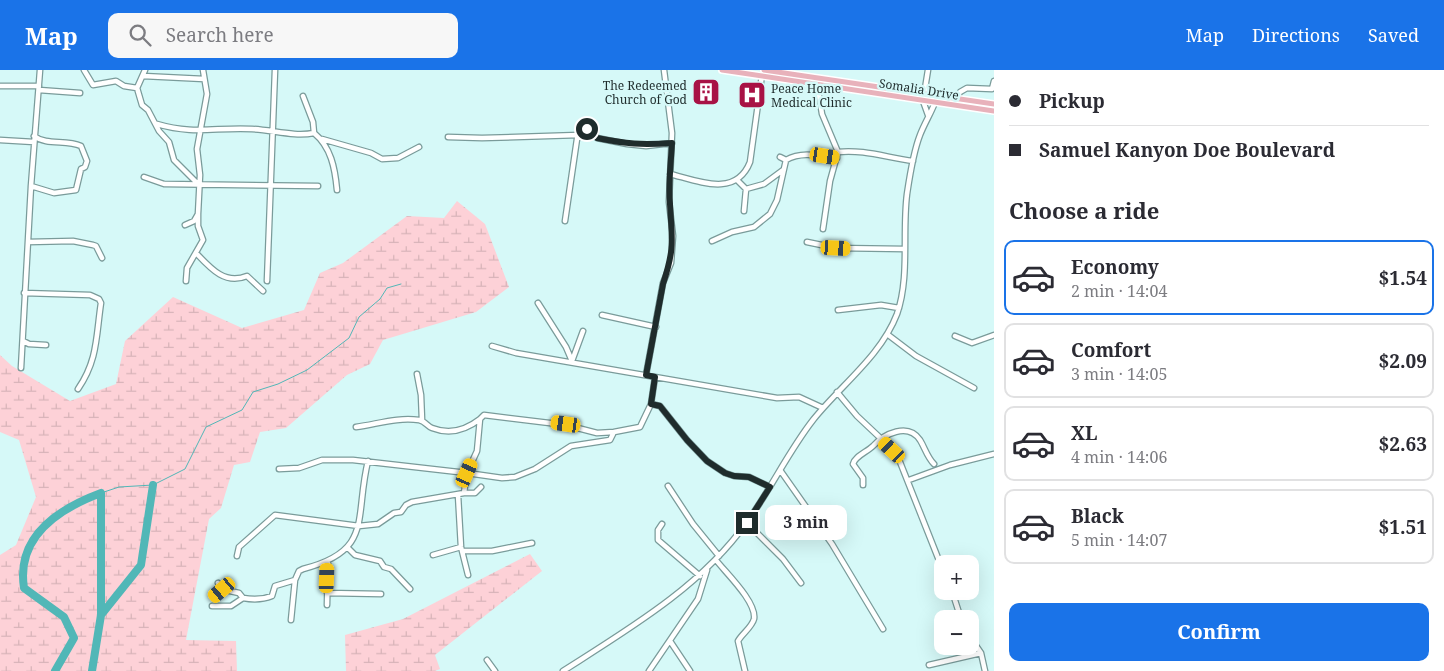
<!DOCTYPE html>
<html lang="en">
<head>
<meta charset="utf-8">
<style>
  :root { --surface:#fff; --page:#f7f7f7; --text:#2b2b33; --muted:#7c7c81; --line:#e1e1e2; --accent:#1a73e8 }
  body { margin:0; font-family:"Noto Serif",serif; background:var(--page); color:var(--text); height:100vh; display:flex; flex-direction:column; font-size:19px; white-space:nowrap }
  * { box-sizing:border-box; margin:0 }
  p { font-size:16px; color:var(--muted) }
  .icon { flex:none; width:28px; height:28px; fill:none; stroke:currentColor; stroke-width:2; stroke-linecap:round; stroke-linejoin:round }
  .map { position:relative; flex:1; overflow:hidden }
  .side { display:flex; flex-direction:column; background:var(--surface); width:450px }
  .side>* { flex:none }
  .guide { display:grid; align-content:center; height:110px; padding:0 15px; background:var(--surface) }
  .tools { position:absolute; left:934px; top:485px; display:grid; gap:10px }
  .tools a { display:grid; place-items:center; width:45px; height:45px; border-radius:10px; background:var(--surface); box-shadow:0 5px 20px #0002; font-size:25px }
  .end { position:absolute; width:22px; height:22px; margin:-11px; border:6px solid #1f2c2c; background:#fff; box-shadow:0 0 0 2px #fff }
  .from { border-radius:50% }
  .bubble { position:absolute; height:35px; border-radius:10px; background:var(--surface); box-shadow:0 5px 20px #0002; font-size:16px; font-weight:700; line-height:35px; text-align:center }
  .car { position:absolute; width:15px; height:30px; margin:-15px -8px; border-radius:6px; box-shadow:0 0 4px 1px #0007; background:linear-gradient(#f5c518 24%,#345 0 40%,#f5c518 0 76%,#345 0 86%,#f5c518 0) }
  .guide b { display:flex; align-items:center; gap:18px; height:48px; font-size:19px }
  .guide b+b { border-top:1px solid var(--line) }
  .guide i { width:12px; height:12px; background:var(--text) }
  ul { padding:0; list-style:none }
  li { display:flex; align-items:center; gap:15px; height:75px; margin:0 10px 8px; padding:0 5px; border:2px solid var(--line); border-radius:10px }
  li div { flex:1 }
  li b { display:block; font-size:19px }
  li em { font-style:normal; font-weight:700 }
  li.current { border-color:var(--accent) }
  li>.icon { width:45px; height:45px; stroke-width:1.5 }
  h2 { padding:0 15px; font-size:22px; line-height:60px }
  .action { display:flex; gap:10px; margin-top:auto; padding:10px 15px }
  .action a { flex:1; height:58px; border-radius:10px; background:var(--accent); color:#fff; font-size:20px; font-weight:700; line-height:58px; text-align:center }
  header { display:flex; align-items:center; gap:30px; box-sizing:border-box; height:70px; padding:0 25px; background:var(--accent); color:#fff }
  header strong { font-size:24px }
  nav { display:flex; gap:28px; margin-inline-start:auto; font-size:18px }
  .search { width:350px; height:45px; background:var(--page); display:flex; align-items:center; gap:12px; box-sizing:border-box; padding:0 18px; border-radius:10px; color:var(--muted); font-size:19px }
  main { display:flex; flex:1; min-height:0 }
  .map>svg:first-child { display:block }
  .wetland { fill:url(#wetland-marsh) }
  .lines { fill:none; stroke-linecap:round; stroke-linejoin:round }
  .stream { stroke:#51b7b7; stroke-width:1 }
  .river { stroke:#51b7b7; stroke-width:8 }
  .minor-casing { stroke:#7a9b9a; stroke-width:7 }
  .major-casing { stroke:#fff; stroke-width:8 }
  .minor { stroke:#fff; stroke-width:4.5 }
  .major { stroke:#e8b2bb; stroke-width:5 }
  .route { stroke:#1f2c2c; stroke-width:6 }
  .labels { text-anchor:middle; dominant-baseline:central; stroke-width:5; stroke-linejoin:round; paint-order:stroke }
  .poi-label { font-size:12px; fill:#1f2c2c; stroke:#d6f9f8; text-anchor:end }
  .street-label { font-size:12px; fill:#1f2c2c; stroke:#d6f9f8 }
</style>
</head>
<body>
<header>
<strong>Map</strong>
<div class="search"><svg class="icon" aria-label="search" viewBox="0 0 24 24"><circle cx="10" cy="10" r="6"/><path d="M15 15l6 6"/></svg>Search here</div>
<nav><a>Map</a><a>Directions</a><a>Saved</a></nav>
</header>
<main>
<div class="map">
<svg width="994" height="601" viewBox="0 0 994 601">
  <defs>
    <pattern id="wetland-marsh" width="20" height="14" patternUnits="userSpaceOnUse" patternTransform="scale(1.25)"><rect width="20" height="14" fill="#fdd1d7"/><path d="M1 5h8M5 5V1M11 12h8M15 12V8" fill="none" stroke="#d8b4b9"/></pattern>
  </defs>
  <rect width="100%" height="100%" fill="#d6f9f8"/>
  <!-- wetland -->
  <path class="wetland" d="M457,131l28,23 24,63 -33,25 -93,28 -13,24 -23,11 -61,53 -26,4 -10,30 -16,3 -13,43 -12,11 -23,121 50,1 1,30h-237v-116l16,-10 20,-48 -17,-57 -19,-8v-77l12,11 58,35 46,-17 9,-43 48,-44 69,31 62,-18 16,-37 23,-10 64,-47 37,2z
    M530,484l12,17 -107,84 5,14 -5,2h-89l-1,-36 58,-16z"/>
  <g class="lines">
    <!-- stream -->
    <path class="stream" d="M101,423l18,-6 34,-2 32,-16 21,-42 36,-17 11,-18 25,-8 29,-14 42,-32 10,-21 21,-18 7,-11 14,-4"/>
    <!-- river -->
    <path class="river" d="M101,545l40,-50 12,-80
      M55,601l19,-33 -10,-21 -40,-29c-8,-51 34,-79 77,-95v122l-9,56"/>
    <defs>
      <path id="minor" d="M84,0l9,15 23,-4 8,5 13,2 5,17 6,5 11,21 10,11 5,18 25,25
        M143,6l61,3
        M817,13l5,31 16,38 -8,29 -7,48
        M0,16h39
        M137,18l8,-18
        M39,20l41,3
        M303,26l10,26 1,11c17,14 21,35 23,57
        M956,30l4,-8 7,-4 25,1 2,-8
        M928,45l-5,-14 5,-31
        M157,54c37,11 59,3 95,5 21,1 42,8 62,4
        M448,67l34,1 97,-3
        M322,69l49,14 11,6 16,-1 21,-11
        M0,70l34,2
        M838,82c25,-3 50,6 75,9
        M786,90c16,-9 34,-4 51,-2
        M670,104c28,7 66,24 80,-12l12,-87
        M144,107l20,7 154,2
        M737,110l9,9 18,-5 19,-14
        M31,116l23,7 22,-3 5,-21 4,-2 2,-6 -6,-15c-15,-7 -34,0 -47,-10
        M744,141l2,-22
        M198,144l2,-39 -3,-26 10,-55 -4,-24
        M565,151l12,-82 12,-11 8,10 30,6 19,2 26,-3
        M185,155l9,-4 4,-7v12l5,14 -16,28 -1,13
        M712,171l20,-9 22,-5 16,-13 7,-14 9,-40 -6,-3
        M28,172l45,-1 20,4 3,1 6,12
        M807,172l29,6 69,1
        M196,183c15,16 29,32 51,23l16,15
        M267,211l8,-211
        M24,223l66,2 9,4 2,4c-5,33 -3,57 -23,86
        M538,233l28,44 6,14
        M838,240l43,-5 18,3
        M602,245l54,12
        M887,264l29,22 58,32
        M955,266l17,7 22,-8
        M23,271l6,3 17,1
        M492,276l24,7 261,45 22,-1 24,11
        M572,291l11,-30
        M21,298l10,-182 9,-116
        M417,304l4,21 1,25
        M646,305l17,-92 8,-20 2,-27 -4,-34 3,-69 -8,-63
        M837,322l20,24 35,33 8,13 42,106
        M651,334l9,2 27,34 20,21 18,12 9,3 15,1 21,10
        M356,357c22,-3 41,-10 63,-7 6,1 8,6 13,8 18,7 34,2 48,-9
        M279,399l20,-1 23,-8h31l114,13 10,-22 3,-32 4,-4 82,10 31,8 17,-1
        M780,400l52,74 51,85
        M909,410l41,-15 44,-11
        M863,415v-7l-10,-14c2,-8 14,-12 20,-18 11,-12 35,-24 47,-6 5,8 7,17 14,24
        M668,416l25,38 26,32
        M464,423h11l6,-6
        M458,425l3,52 7,28
        M747,453l36,36 18,24
        M662,454l-4,6v10l42,36
        M348,478l7,7 25,6 4,6 7,2 19,20
        M462,481h30l40,-8
        M433,485l28,-8
        M237,486l2,-9 36,-32 84,11 19,-2 16,-11 7,-1 5,-7 6,-3 52,-9 3,-20 35,5 13,-1 20,-8 36,-23 39,-6 4,-8 26,-5 11,-23 4,-27
        M716,490c9,12 41,42 38,59 -2,8 -12,15 -16,22l7,30
        M221,519l18,4 4,5c11,2 19,2 29,-2l3,-10 20,-6 4,-9 4,-2c71,-18 51,-51 65,-108
        M952,521l9,28
        M327,523l54,1
        M213,526l8,-7 -3,-6
        M327,535l1,-42
        M212,536h19l12,-8
        M291,550l4,-40
        M970,567l11,16 4,18
        M670,571l20,30
        M487,590l8,11
        M929,595l52,-12
        M563,601c66,-42 139,-85 184,-149 24,-33 41,-70 66,-102 27,-34 68,-64 84,-106 13,-37 5,-81 10,-120 3,-20 6,-41 13,-59 5,-13 13,-25 17,-38
        M649,601l49,-72 9,-29"/>
      <path id="major" d="M722,0l272,41
        M764,0l230,34"/>
    </defs>
    <!-- minor casing -->
    <use href="#minor" class="minor-casing"/>
    <!-- major casing -->
    <use href="#major" class="major-casing"/>
    <!-- minor -->
    <use href="#minor" class="minor"/>
    <!-- major -->
    <use href="#major" class="major"/>
  </g>
  <g class="lines">
    <!-- route -->
    <path class="route" d="M587,59h4l6,9c30,6 44,7 75,5 -1,20 -4,41 -2,61 2,37 5,43 -7,80l-17,91 9,2 -4,27 9,2 27,34 20,21 18,12 9,3 15,1 21,10 -23,36"/>
  </g>
  <!-- icons -->
  <defs>
    <symbol id="building-square" viewBox="-11 -11 22 22"><rect x="-9" y="-9" width="18" height="18" rx="4" fill="#a81245" stroke="#d6f9f8"/><path d="M-4-6H4V6H1V3H-1V6H-4ZM-2.5-4.3h1.7v1.8h-1.7ZM.8-4.3h1.7v1.8H.8ZM-2.5-1h1.7V.8h-1.7ZM.8-1h1.7V.8H.8Z" fill="#fff"/></symbol>
    <symbol id="hospital-square" viewBox="-11 -11 22 22"><rect x="-9" y="-9" width="18" height="18" rx="4" fill="#a81245" stroke="#d6f9f8"/><path d="M-5-5h3v3.5h4V-5h3V5h-3V1.5h-4V5h-3Z" fill="#fff"/></symbol>
  </defs>
  <g fill-rule="evenodd">
    <use href="#building-square" x="690" y="6" width="32" height="32"/>
    <use href="#hospital-square" x="736" y="9" width="32" height="32"/>
  </g>
  <g class="labels">
    <!-- poi labels -->
    <g class="poi-label">
      <text x="687" y="15">The Redeemed<tspan x="687" dy="14">Church of God</tspan></text>
      <text x="771" y="18" text-anchor="start">Peace Home<tspan x="771" dy="14">Medical Clinic</tspan></text>
    </g>
    <!-- street labels -->
    <g class="street-label">
      <text transform="translate(919 19) rotate(9)">Somalia Drive</text>
    </g>
  </g>
</svg>
<div class="tools">
<a>+</a>
<a>−</a>
</div>
<i class="end from" style="left:587px;top:59px"></i>
<i class="end" style="left:747px;top:453px"></i>
<div class="bubble" style="left:765px;top:435px;width:82px">3 min</div>
<i class="car" style="left:825px;top:86px;rotate:99deg"></i>
<i class="car" style="left:836px;top:178px;rotate:93deg"></i>
<i class="car" style="left:566px;top:354px;rotate:278deg"></i>
<i class="car" style="left:892px;top:380px;rotate:313deg"></i>
<i class="car" style="left:467px;top:403px;rotate:24deg"></i>
<i class="car" style="left:327px;top:508px;rotate:2deg"></i>
<i class="car" style="left:222px;top:520px;rotate:230deg"></i>
</div>
<section class="side">
<div class="guide">
<b><i class="from"></i>Pickup</b>
<b><i></i>Samuel Kanyon Doe Boulevard</b>
</div>
<h2>Choose a ride</h2>
<ul>
<li class="current"><svg class="icon" aria-label="car" viewBox="0 0 24 24"><path d="M5 17H2v-5l4-1 3-4h7l3 4 3 1v5h-3M9 17h6M6 11h13"/><circle cx="7" cy="17" r="2"/><circle cx="17" cy="17" r="2"/></svg><div><b>Economy</b><p>2 min · 14:04</p></div><em>$1.54</em></li>
<li><svg class="icon" aria-label="car" viewBox="0 0 24 24"><path d="M5 17H2v-5l4-1 3-4h7l3 4 3 1v5h-3M9 17h6M6 11h13"/><circle cx="7" cy="17" r="2"/><circle cx="17" cy="17" r="2"/></svg><div><b>Comfort</b><p>3 min · 14:05</p></div><em>$2.09</em></li>
<li><svg class="icon" aria-label="car" viewBox="0 0 24 24"><path d="M5 17H2v-5l4-1 3-4h7l3 4 3 1v5h-3M9 17h6M6 11h13"/><circle cx="7" cy="17" r="2"/><circle cx="17" cy="17" r="2"/></svg><div><b>XL</b><p>4 min · 14:06</p></div><em>$2.63</em></li>
<li><svg class="icon" aria-label="car" viewBox="0 0 24 24"><path d="M5 17H2v-5l4-1 3-4h7l3 4 3 1v5h-3M9 17h6M6 11h13"/><circle cx="7" cy="17" r="2"/><circle cx="17" cy="17" r="2"/></svg><div><b>Black</b><p>5 min · 14:07</p></div><em>$1.51</em></li>
</ul>
<div class="action"><a>Confirm</a></div>
</section>
</main>
</body>
</html>
